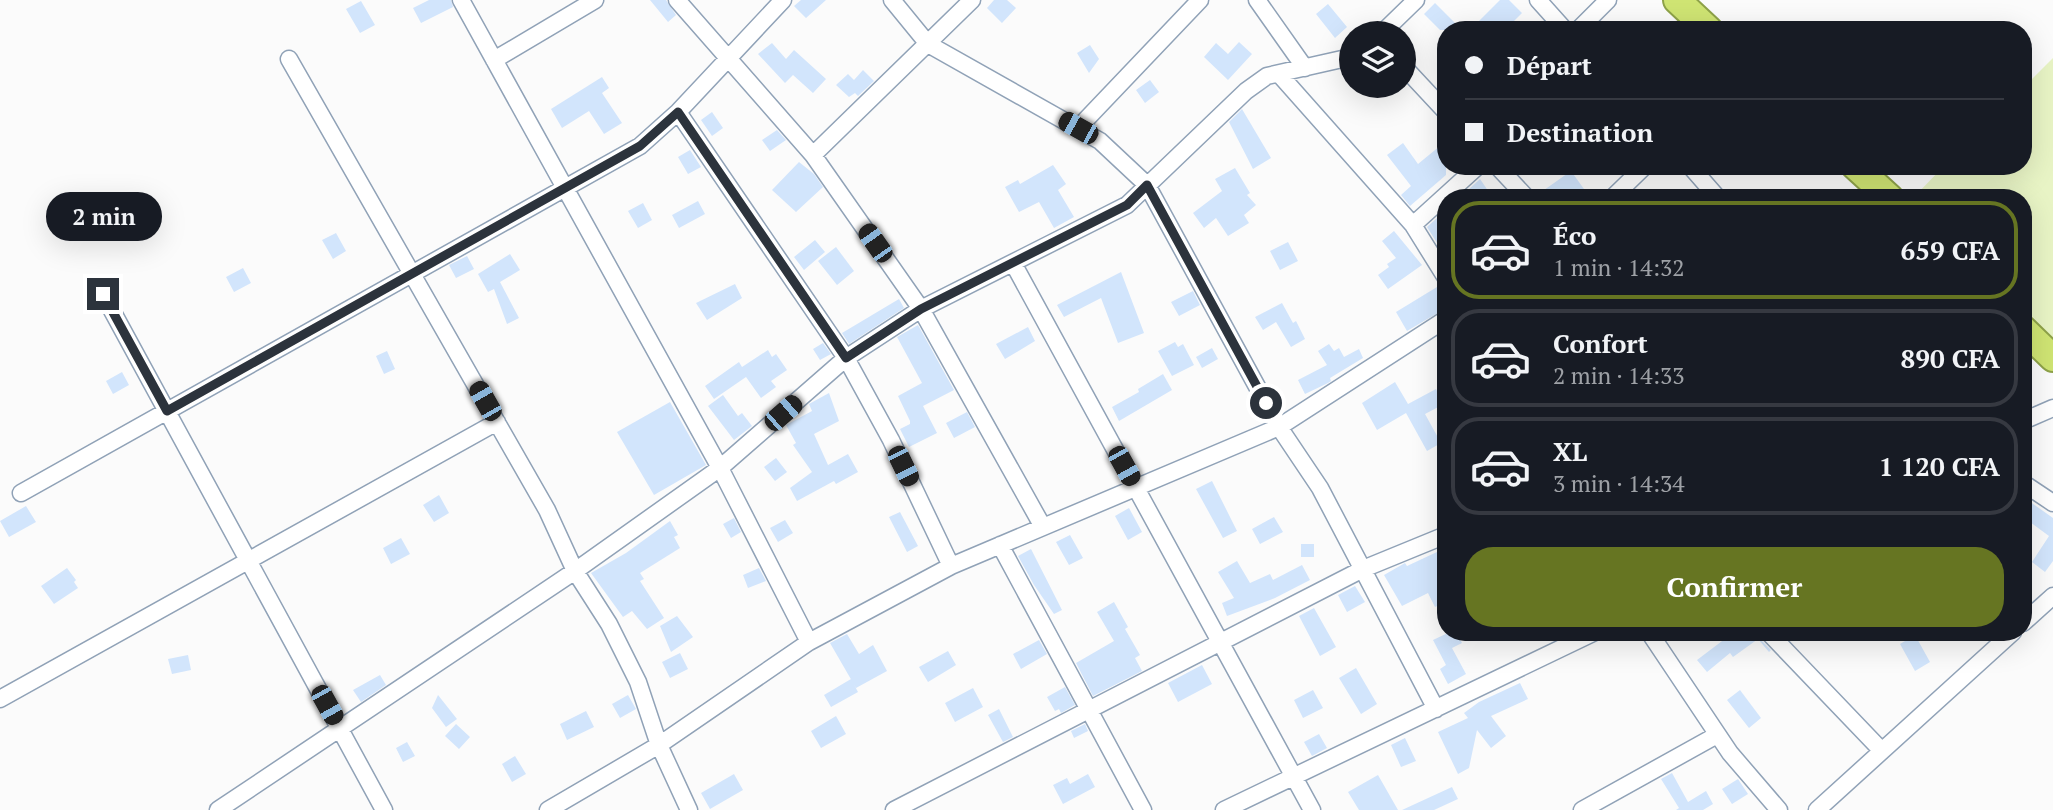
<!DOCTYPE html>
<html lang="fr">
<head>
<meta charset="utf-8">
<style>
  :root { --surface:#171b24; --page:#20242c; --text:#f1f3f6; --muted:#9ea1a6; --line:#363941; --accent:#667522 }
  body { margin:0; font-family:"PT Serif",serif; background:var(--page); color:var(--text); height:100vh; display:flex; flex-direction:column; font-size:26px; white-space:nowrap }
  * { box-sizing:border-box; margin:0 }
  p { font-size:23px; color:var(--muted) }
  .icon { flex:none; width:38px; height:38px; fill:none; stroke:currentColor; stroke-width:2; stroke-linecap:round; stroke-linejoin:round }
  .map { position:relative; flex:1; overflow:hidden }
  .side { position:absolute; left:1437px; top:189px; width:595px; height:452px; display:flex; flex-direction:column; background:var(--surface); border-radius:28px; box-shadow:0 7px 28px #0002 }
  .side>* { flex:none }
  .top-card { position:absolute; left:1437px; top:21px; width:595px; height:154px; border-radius:28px; box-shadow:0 7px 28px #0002; display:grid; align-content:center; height:154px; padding:0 28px; background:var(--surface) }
  .buttons { position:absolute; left:1339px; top:21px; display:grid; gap:14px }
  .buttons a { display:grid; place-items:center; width:77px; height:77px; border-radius:50%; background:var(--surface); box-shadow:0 7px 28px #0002; font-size:35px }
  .end { position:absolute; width:32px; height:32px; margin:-16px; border:9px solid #2c333c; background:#fff; box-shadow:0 0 0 4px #fff }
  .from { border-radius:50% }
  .bubble { position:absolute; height:49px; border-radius:24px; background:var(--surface); box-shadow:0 7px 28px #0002; font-size:23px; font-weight:800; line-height:49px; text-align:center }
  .car { position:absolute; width:21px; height:42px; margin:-21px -10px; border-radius:9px; box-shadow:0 0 5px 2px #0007; background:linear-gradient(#222 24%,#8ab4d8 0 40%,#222 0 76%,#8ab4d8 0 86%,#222 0) }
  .top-card b { display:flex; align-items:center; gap:24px; height:66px; font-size:26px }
  .top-card b+b { border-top:2px solid var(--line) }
  .top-card i { width:18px; height:18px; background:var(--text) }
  ul { padding:12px 0 0; list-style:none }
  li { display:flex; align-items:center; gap:21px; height:98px; margin:0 14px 10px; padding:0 14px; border:4px solid var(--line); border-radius:28px }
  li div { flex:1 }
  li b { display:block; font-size:26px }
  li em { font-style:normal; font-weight:800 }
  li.active { border-color:var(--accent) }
  li>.icon { width:63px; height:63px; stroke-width:1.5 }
  .cta { display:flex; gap:14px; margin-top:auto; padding:14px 28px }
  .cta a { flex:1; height:80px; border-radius:28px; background:var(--accent); color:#fff; font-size:28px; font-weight:800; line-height:80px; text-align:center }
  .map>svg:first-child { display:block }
  .green { fill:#e8f4c5 }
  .building { fill:#d2e5fc }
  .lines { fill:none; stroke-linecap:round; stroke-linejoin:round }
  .minor-casing { stroke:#90a2b7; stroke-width:19 }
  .trunk-casing { stroke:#8ea249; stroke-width:30 }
  .minor { stroke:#fff; stroke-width:16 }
  .trunk { stroke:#cfe473; stroke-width:26 }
  .route { stroke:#2c333c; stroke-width:9 }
</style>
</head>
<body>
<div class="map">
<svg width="2053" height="810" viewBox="0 0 2053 810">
  <rect width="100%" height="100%" fill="#fbfbfb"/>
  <!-- green -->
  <path class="green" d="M2053,58v282l-30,-30v-112h-110l31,-32h79v-78z"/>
  <!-- building -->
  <path class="building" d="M429,0h22l2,7 -32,16 -8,-15z
    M650,0h16l10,15 -8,7z
    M801,0h25l-20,18 -12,-12z
    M994,0h13l9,8 -14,15 -15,-15z
    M1500,0h9l13,13 -17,17h-35z
    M361,1l14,24 -15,8 -14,-24z
    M1435,3l27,27h-22l-16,-16z
    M1328,4l19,23 -12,11 -19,-24z
    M1239,42l13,12 -24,26 -24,-23 12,-14 12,11z
    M772,43l14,16 8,-9 32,29 -13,14 -20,-18 -8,8 -27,-29z
    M1090,45l9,14 -10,14 -12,-20z
    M863,70l11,11 -16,15 -3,-3 -6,4 -13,-12 12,-11 6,6z
    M602,77l7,11 -7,5 20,30 -18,11 -15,-23 -27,17 -11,-19z
    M1150,80l9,12 -14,11 -9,-13z
    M1242,109l29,49 -18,11 -24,-47z
    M712,112l11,16 -11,8 -11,-16z
    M777,130l9,10 -16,11 -8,-11z
    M1446,141v34l-36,31 -9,-11 10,-9 -24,-31 16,-12 15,21z
    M690,150l11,17 -13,7 -10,-17z
    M799,162l15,12 9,13 -27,25 -24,-22z
    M1053,165l13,19 -8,6 16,27 -20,11 -15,-26 -20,10 -14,-25 13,-7 2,4z
    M1235,168l15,25 -3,2 9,10 -12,10 5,8 -21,13 -12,-18 -12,10 -11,-15 29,-22 -7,-12z
    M1571,171l13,18 -12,9h-35v-3z
    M1480,179l13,19h-34l9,-8z
    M698,201l7,13 -26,14 -7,-13z
    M643,203l9,17 -14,8 -10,-17z
    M1446,210v47l-19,-30z
    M1394,231l28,34 -34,24 -10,-14 11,-8 -2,-3 9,-6 -14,-17z
    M336,233l10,18 -13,8 -11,-19z
    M815,240l10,12 -21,18 -10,-13z
    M1288,242l10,19 -18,9 -10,-19z
    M836,247l18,24 -17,14 -19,-24z
    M510,254l10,16 -20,12 19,36 -12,6 -13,-35 -6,3 -10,-18z
    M467,256l7,13 -18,9 -7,-13z
    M243,268l8,15 -17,9 -8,-15z
    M1121,272l23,61 -26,10 -17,-45 -37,19 -7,-12z
    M735,284l7,14 -35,22 -11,-17z
    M1437,287l9,13v8l-39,23 -11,-19z
    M1193,291l7,14 -21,11 -8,-14z
    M899,299l5,9 -55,36 -7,-11z
    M1282,303l11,20 3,-2 9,18 -14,8 -15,-25 -13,8 -8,-13z
    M918,325l36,65 -31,16 14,27 -28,14 -9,-18 10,-5v-3l-12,-25 24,-13 -25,-46z
    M1028,327l7,14 -30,18 -9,-15z
    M1175,342l3,5 5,-3 11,21 -22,11 -14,-25z
    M823,343l8,11 -11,6 -7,-11z
    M1329,344l5,7 5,-3 5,9 15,-8 4,9 -33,20 1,3 -3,2 -23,11 -7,-14 29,-15 -9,-14z
    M1212,348l6,11 -16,9 -6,-11z
    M768,350l4,7 4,-3 11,16 -16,11 5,6 -15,11 -15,-21 -32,22 -9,-13 34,-24 3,5z
    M387,351l8,18 -11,5 -8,-18z
    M122,372l7,13 -16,9 -7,-13z
    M1163,374l9,16 -53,31 -7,-14 27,-15 -1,-3z
    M1395,382l13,22 28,-15 8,15 -19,10 16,29 -14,8 -21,-38 -29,17 -15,-27z
    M829,393l10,28 -25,13 14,31 20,-11 10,18 -22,12 -2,-3 -37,20 -7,-13 22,-16 -19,-27 3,-2 -10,-18 26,-14 -3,-7z
    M723,395l15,21 4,-3 10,13 -18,14 -26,-34z
    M670,402l36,63 -52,30 -37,-63z
    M967,412l8,15 -21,11 -8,-15z
    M776,458l11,14 -12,9 -11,-14z
    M1212,481l25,50 -14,7 -27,-49z
    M439,495l10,18 -15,9 -11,-17z
    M2029,501l24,17v43l-8,11 -13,-10 17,-26 -26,-19v-7z
    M26,506l10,16 -27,15 -9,-16z
    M1129,508l13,24 -14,8 -13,-24z
    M900,512l18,34 -11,6 -18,-35z
    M1274,517l9,15 -23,12 -8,-15z
    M734,518l7,14 -10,6 -8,-14z
    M785,520l8,13 -15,9 -8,-14z
    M670,521l8,14 -4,2 6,11 -40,25 4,6 -4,2 24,37 -17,11 -15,-18 -9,6 -32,-44 35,-20z
    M1070,535l13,23 -14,7 -13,-23z
    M401,538l9,16 -19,10 -8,-16z
    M1301,544h13v13h-13z
    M1031,549l31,61 -8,4 -20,-29 -16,-29z
    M1437,552l9,19v31l-11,5 -7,-14 -26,13 -18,-31 21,-12 2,3z
    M1237,561l13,22 20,-9 3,6 29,-15 8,15 -35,18 -48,18 -5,-13 12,-5 -16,-26z
    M67,568l9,12 -2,2 4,6 -24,16 -13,-18z
    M759,568l7,13 -18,7 -5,-13z
    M1355,586l10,16 -18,10 -9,-17z
    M1114,602l14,25 -3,2 15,26 -5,3 7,13 -49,25 -17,-33 38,-22 -17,-29z
    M1314,608l22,39 -16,9 -21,-40z
    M677,616l16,21 -22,15 -11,-26z
    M1450,632h6l6,11 -10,5 14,26 -18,10 -8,-15 6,-4 -13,-25z
    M1734,632h24l2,7 11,11 -2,2 -11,-13 -25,18 -3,-4 -23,19 -10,-12z
    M847,634l12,20 14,-9 14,26 -31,17 -26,-45z
    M1915,635l15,27 -15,9 -15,-27z
    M1039,640l8,14 -26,15 -8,-15z
    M948,651l8,14 -28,17 -9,-15z
    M680,653l8,16 -18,9 -8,-16z
    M188,655l3,15 -19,4 -4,-15z
    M1202,665l10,19 -34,18 -10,-19z
    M1356,668l21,36 -16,10 -22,-36z
    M380,675l6,10 -25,17 -8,-12z
    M851,679l7,13 -27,15 -7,-12z
    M1520,683l8,16 -37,17 15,20 -15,12 -14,-18 -8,38 -11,6 -20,-42 30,-14 -4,-5 15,-11z
    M1065,687l10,18 -14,8 -2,-4 -4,2 -8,-14z
    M973,688l10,19 -28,15 -10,-19z
    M1313,690l10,18 -20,10 -9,-18z
    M1740,690l21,28 -12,10 -22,-28z
    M438,695l19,24 -11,8 -14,-19z
    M628,695l8,14 -16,9 -8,-14z
    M999,709l14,28 -10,5 -15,-27z
    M586,711l8,16 -27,13 -7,-16z
    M836,716l10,18 -25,14 -10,-17z
    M456,724l14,13 -11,12 -14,-13z
    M1085,724l3,7 -14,7 -3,-7z
    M1319,734l8,14 -15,8 -8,-14z
    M1405,738l11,23 -15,6 -10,-22z
    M407,742l8,14 -12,6 -7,-14z
    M515,756l11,18 -14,8 -10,-18z
    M1672,773l16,29 18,-11 7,13 -10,6h-27l3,-2 -18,-29z
    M734,774l9,16 -33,19 -9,-16z
    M1088,774l7,13 -32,17 -10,-19 14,-7 3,6z
    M1378,775l20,35h-39l-11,-18z
    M1738,779l10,15 -16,10 -10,-15z
    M1452,787l6,12 -24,11h-32z"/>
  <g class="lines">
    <defs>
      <path id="minor" d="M461,0l259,468 89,174
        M677,0l136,155 108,154 122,218
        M892,0l36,44 172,97 47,44 132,242 41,61 116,221
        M1257,0l48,68
        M1538,0l27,30
        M1578,30l30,-30
        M1382,33l34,-33
        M289,59l258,451 28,61 34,53 29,58 21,63 30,65
        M494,60l101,-60
        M1404,67l42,45
        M1279,74l134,151 33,53
        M678,112l168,246 45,82 60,126
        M1078,128l122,-128
        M813,155l159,-155
        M1497,166l30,32
        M1690,166l28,32
        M1612,198l33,-32
        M1413,225l65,-59
        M1013,263l299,547
        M103,294l281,516
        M2023,421l30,-13
        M2023,483l30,20
        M21,493l619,-347 38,-34 105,-112
        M1000,545l143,265
        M2023,623l30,-27
        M1649,632l81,121 49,57
        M1768,632l114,119
        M0,699l497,-277
        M218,810l357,-239 145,-103 126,-110 75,-49 206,-104 119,-114 21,-15 84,-19
        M548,810l111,-65 150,-103 142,-76 328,-139 167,-108
        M894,810l469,-241 83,-34
        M1224,810l371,-178
        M1582,810l135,-75
        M1817,810l196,-178"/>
      <path id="trunk" d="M1677,0l32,30
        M1855,166l35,32
        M2023,329l30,29"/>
    </defs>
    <!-- minor casing -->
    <use href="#minor" class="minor-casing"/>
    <!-- trunk casing -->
    <use href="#trunk" class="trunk-casing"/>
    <!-- minor -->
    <use href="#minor" class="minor"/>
    <!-- trunk -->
    <use href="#trunk" class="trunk"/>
  </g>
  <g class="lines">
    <!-- route -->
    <path class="route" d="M103,294l64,117 473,-265 38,-34 168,246 75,-49 206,-104 20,-20 119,218"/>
  </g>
</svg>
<div class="buttons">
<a><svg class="icon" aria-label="layers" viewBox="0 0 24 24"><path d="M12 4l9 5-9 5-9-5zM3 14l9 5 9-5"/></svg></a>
</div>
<i class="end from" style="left:1266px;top:403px"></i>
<i class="end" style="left:103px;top:294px"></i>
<div class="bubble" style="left:46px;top:192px;width:116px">2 min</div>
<i class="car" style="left:1078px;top:128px;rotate:299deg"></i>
<i class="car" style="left:875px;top:243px;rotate:325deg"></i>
<i class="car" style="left:485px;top:401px;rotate:330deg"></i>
<i class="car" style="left:783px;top:413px;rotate:49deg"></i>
<i class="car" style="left:903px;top:466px;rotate:154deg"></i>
<i class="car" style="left:1124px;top:466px;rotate:151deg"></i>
<i class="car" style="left:327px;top:705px;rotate:151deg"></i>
<div class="top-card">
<b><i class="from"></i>Départ</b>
<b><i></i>Destination</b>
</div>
<section class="side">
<ul>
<li class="active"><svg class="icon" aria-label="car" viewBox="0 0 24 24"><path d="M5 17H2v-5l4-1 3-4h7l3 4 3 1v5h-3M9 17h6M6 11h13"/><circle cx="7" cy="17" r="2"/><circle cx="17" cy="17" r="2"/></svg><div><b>Éco</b><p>1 min · 14:32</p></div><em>659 CFA</em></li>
<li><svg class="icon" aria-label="car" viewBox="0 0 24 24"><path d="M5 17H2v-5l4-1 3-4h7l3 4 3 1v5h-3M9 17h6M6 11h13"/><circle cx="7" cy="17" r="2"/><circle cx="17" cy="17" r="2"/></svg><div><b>Confort</b><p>2 min · 14:33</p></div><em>890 CFA</em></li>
<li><svg class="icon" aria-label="car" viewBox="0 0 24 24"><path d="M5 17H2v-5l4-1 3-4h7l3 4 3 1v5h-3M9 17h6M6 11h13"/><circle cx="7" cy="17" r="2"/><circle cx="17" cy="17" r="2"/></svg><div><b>XL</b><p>3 min · 14:34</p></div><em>1 120 CFA</em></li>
</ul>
<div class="cta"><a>Confirmer</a></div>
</section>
</div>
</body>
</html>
